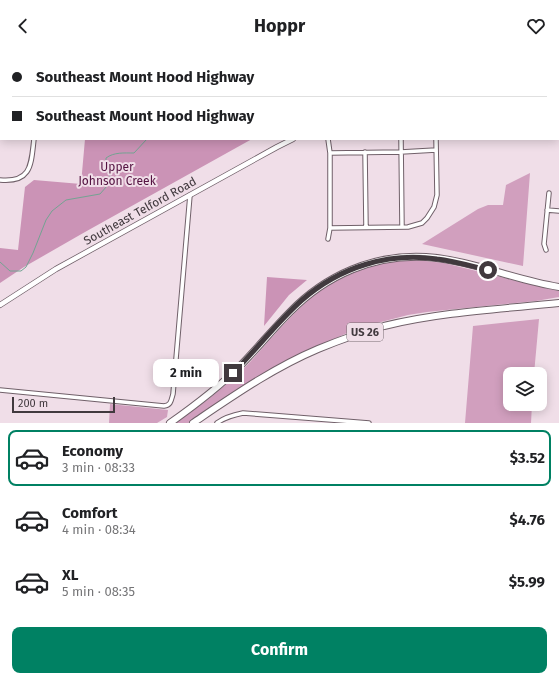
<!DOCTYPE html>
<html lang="en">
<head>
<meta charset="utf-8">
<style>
  :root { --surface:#fff; --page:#f2f2f2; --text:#202124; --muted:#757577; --line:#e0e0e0; --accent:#008163 }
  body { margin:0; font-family:"Fira Sans",sans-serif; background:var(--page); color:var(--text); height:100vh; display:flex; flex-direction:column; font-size:15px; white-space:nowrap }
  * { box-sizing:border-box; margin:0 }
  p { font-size:13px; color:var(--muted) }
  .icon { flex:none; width:22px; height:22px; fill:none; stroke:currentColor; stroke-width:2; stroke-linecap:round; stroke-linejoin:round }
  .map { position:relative; height:371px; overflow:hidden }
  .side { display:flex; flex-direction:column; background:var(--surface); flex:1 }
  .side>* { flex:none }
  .banner { position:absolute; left:0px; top:0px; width:559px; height:88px; box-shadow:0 2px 10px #0003; display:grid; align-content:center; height:88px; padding:0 12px; background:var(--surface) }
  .tools { position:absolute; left:503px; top:315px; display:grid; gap:8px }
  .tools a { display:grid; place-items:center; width:44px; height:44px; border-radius:8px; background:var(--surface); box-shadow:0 2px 10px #0003; font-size:20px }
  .scale { position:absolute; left:12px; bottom:10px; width:103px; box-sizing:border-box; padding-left:4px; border:2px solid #41393e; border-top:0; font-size:11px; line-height:14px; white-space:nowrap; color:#41393e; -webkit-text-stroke:3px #f0dee8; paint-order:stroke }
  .end { position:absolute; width:18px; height:18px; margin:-9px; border:5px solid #41393e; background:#fff; box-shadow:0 0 0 2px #fff }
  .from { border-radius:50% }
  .bubble { position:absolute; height:28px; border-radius:8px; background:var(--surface); box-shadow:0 2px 10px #0003; font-size:13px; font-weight:700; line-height:28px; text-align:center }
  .banner b { display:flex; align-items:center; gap:14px; height:38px; font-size:15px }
  .banner b+b { border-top:1px solid var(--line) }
  .banner i { width:10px; height:10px; background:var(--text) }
  ul { padding:7px 0 0; list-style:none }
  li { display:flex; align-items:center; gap:12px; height:56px; margin:0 8px 6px; padding:0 4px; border:2px solid transparent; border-radius:8px }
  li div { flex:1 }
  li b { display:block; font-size:15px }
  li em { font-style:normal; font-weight:700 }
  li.on { border-color:var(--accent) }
  li>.icon { width:36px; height:36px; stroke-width:1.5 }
  .cta { display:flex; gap:8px; margin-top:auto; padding:8px 12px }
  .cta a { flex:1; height:46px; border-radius:8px; background:var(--accent); color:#fff; font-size:16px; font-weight:700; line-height:46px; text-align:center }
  header { display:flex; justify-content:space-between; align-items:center; height:52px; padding:0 12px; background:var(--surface); font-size:18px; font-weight:700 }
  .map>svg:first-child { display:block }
  .green { fill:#d19fbe }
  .forest { fill:#cb93b6 }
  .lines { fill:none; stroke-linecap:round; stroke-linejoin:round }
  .stream { stroke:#73a392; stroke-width:1 }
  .minor-casing { stroke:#706069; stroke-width:5.5 }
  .tertiary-casing { stroke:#706069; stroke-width:6 }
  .trunk-casing { stroke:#706069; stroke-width:8 }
  .minor { stroke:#fff; stroke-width:3.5 }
  .tertiary { stroke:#fff; stroke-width:4.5 }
  .trunk { stroke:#fff; stroke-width:6 }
  .route { stroke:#41393e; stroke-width:5 }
  .labels { text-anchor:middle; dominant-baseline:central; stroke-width:4; stroke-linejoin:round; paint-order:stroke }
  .shield { fill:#f0dee8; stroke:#766a71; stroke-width:1 }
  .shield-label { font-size:11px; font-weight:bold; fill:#41393e }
  .park-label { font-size:12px; fill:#541241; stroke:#f0dee8 }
  .street-label { font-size:12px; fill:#41393e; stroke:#f0dee8 }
</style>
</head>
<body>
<header><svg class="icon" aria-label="back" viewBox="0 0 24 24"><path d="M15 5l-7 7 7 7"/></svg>Hoppr<svg class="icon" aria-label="heart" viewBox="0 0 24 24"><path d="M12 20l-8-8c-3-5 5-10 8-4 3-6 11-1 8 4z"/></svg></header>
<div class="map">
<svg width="559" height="371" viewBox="0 0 559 371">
  <rect width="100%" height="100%" fill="#f0dee8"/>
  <!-- green -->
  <path class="green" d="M530,121l-7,93 -101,-22 56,-35 10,-4h15l3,-20z
    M416,208l28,3 101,25 14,3v6l-23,4 -109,11 -19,3 -50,13 -76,35 -20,12 -74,48h-12c22,-16 44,-32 64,-51 17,-16 31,-35 48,-52 38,-40 72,-58 128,-60z
    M539,267l-5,55h-24v30h22l-1,19h-66l8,-97z
    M110,352l58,6 -1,7 -10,6h-48z"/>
  <!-- forest -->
  <path class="forest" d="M240,0h168l-2,1h-166z
    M85,87h167l-167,93 -61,35 -24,16v-35l18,2 7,-63 9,-7 47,4z
    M267,225l40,3 -18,15 -25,31z"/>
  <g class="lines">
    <!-- stream -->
    <path class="stream" d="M312,1l5,-1 11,1
      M345,1l8,-1
      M0,210l10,9h11l5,-4 7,-14 13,-33 6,-9 14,-11 34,-6 7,-8 3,-5v-5l-4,-7v-11c8,-6 18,-5 28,-5l13,-14"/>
    <defs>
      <path id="minor" d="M43,1v-1
        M328,87l2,14v75l-2,11
        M401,87l1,88
        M365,100l1,75
        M330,101l71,-1 35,-2
        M0,128c32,3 31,-16 34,-41
        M547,158l12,1
        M330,176l78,-1 14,-4 5,-5 7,-11 3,-12 -1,-56
        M546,198l-2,-6 5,-51
        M0,338l164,16c7,-1 7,-5 9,-12l17,-199
        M217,371c8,-6 16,-8 26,-10l126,10"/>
      <path id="tertiary" d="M445,1l2,-1
        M0,253l56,-36 221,-122 16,-8"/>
      <path id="trunk" d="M170,371c24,-17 47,-34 68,-55 18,-18 34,-38 52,-56 36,-37 84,-58 136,-55 45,3 88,23 133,30
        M193,371c40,-27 80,-55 125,-74 22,-9 44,-17 66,-23 57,-14 117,-17 175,-23"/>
    </defs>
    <!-- minor casing -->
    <use href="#minor" class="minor-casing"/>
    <!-- tertiary casing -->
    <use href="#tertiary" class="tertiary-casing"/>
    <!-- trunk casing -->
    <use href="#trunk" class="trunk-casing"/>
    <!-- minor -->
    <use href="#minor" class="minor"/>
    <!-- tertiary -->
    <use href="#tertiary" class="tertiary"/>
    <!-- trunk -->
    <use href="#trunk" class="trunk"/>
  </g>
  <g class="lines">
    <!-- route -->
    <path class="route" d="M233,321c24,-24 44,-51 69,-73 38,-33 86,-48 135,-41 17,2 34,7 51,11"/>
  </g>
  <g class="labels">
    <!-- shield labels -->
    <rect class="shield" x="347" y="271" width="36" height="18" rx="3"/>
    <g class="shield-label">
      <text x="365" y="280">US 26</text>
    </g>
    <!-- park labels -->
    <g class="park-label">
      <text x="117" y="115">Upper<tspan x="117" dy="14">Johnson Creek</tspan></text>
    </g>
    <!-- street labels -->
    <g class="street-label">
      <text transform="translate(140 159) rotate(-29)">Southeast Telford Road</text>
    </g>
  </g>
</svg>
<div class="tools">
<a><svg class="icon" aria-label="layers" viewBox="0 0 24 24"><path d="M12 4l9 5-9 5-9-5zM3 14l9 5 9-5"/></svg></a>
</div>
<div class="scale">200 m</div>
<i class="end from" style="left:488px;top:218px"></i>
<i class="end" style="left:233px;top:321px"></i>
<div class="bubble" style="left:153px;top:307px;width:66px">2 min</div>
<div class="banner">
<b><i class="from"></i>Southeast Mount Hood Highway</b>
<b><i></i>Southeast Mount Hood Highway</b>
</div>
</div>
<section class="side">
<ul>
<li class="on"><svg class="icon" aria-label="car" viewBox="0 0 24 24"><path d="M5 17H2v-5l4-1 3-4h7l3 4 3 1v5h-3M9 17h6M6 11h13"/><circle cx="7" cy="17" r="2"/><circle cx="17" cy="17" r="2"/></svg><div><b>Economy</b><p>3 min · 08:33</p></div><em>$3.52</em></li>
<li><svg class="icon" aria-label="car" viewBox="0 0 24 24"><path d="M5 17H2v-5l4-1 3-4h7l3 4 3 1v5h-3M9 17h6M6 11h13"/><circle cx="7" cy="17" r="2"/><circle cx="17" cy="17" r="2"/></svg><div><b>Comfort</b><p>4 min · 08:34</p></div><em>$4.76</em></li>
<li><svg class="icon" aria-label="car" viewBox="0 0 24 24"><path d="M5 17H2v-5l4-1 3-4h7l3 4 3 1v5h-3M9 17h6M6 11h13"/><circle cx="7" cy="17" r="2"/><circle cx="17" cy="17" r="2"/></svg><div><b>XL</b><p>5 min · 08:35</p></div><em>$5.99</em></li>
</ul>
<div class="cta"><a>Confirm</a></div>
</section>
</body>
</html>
